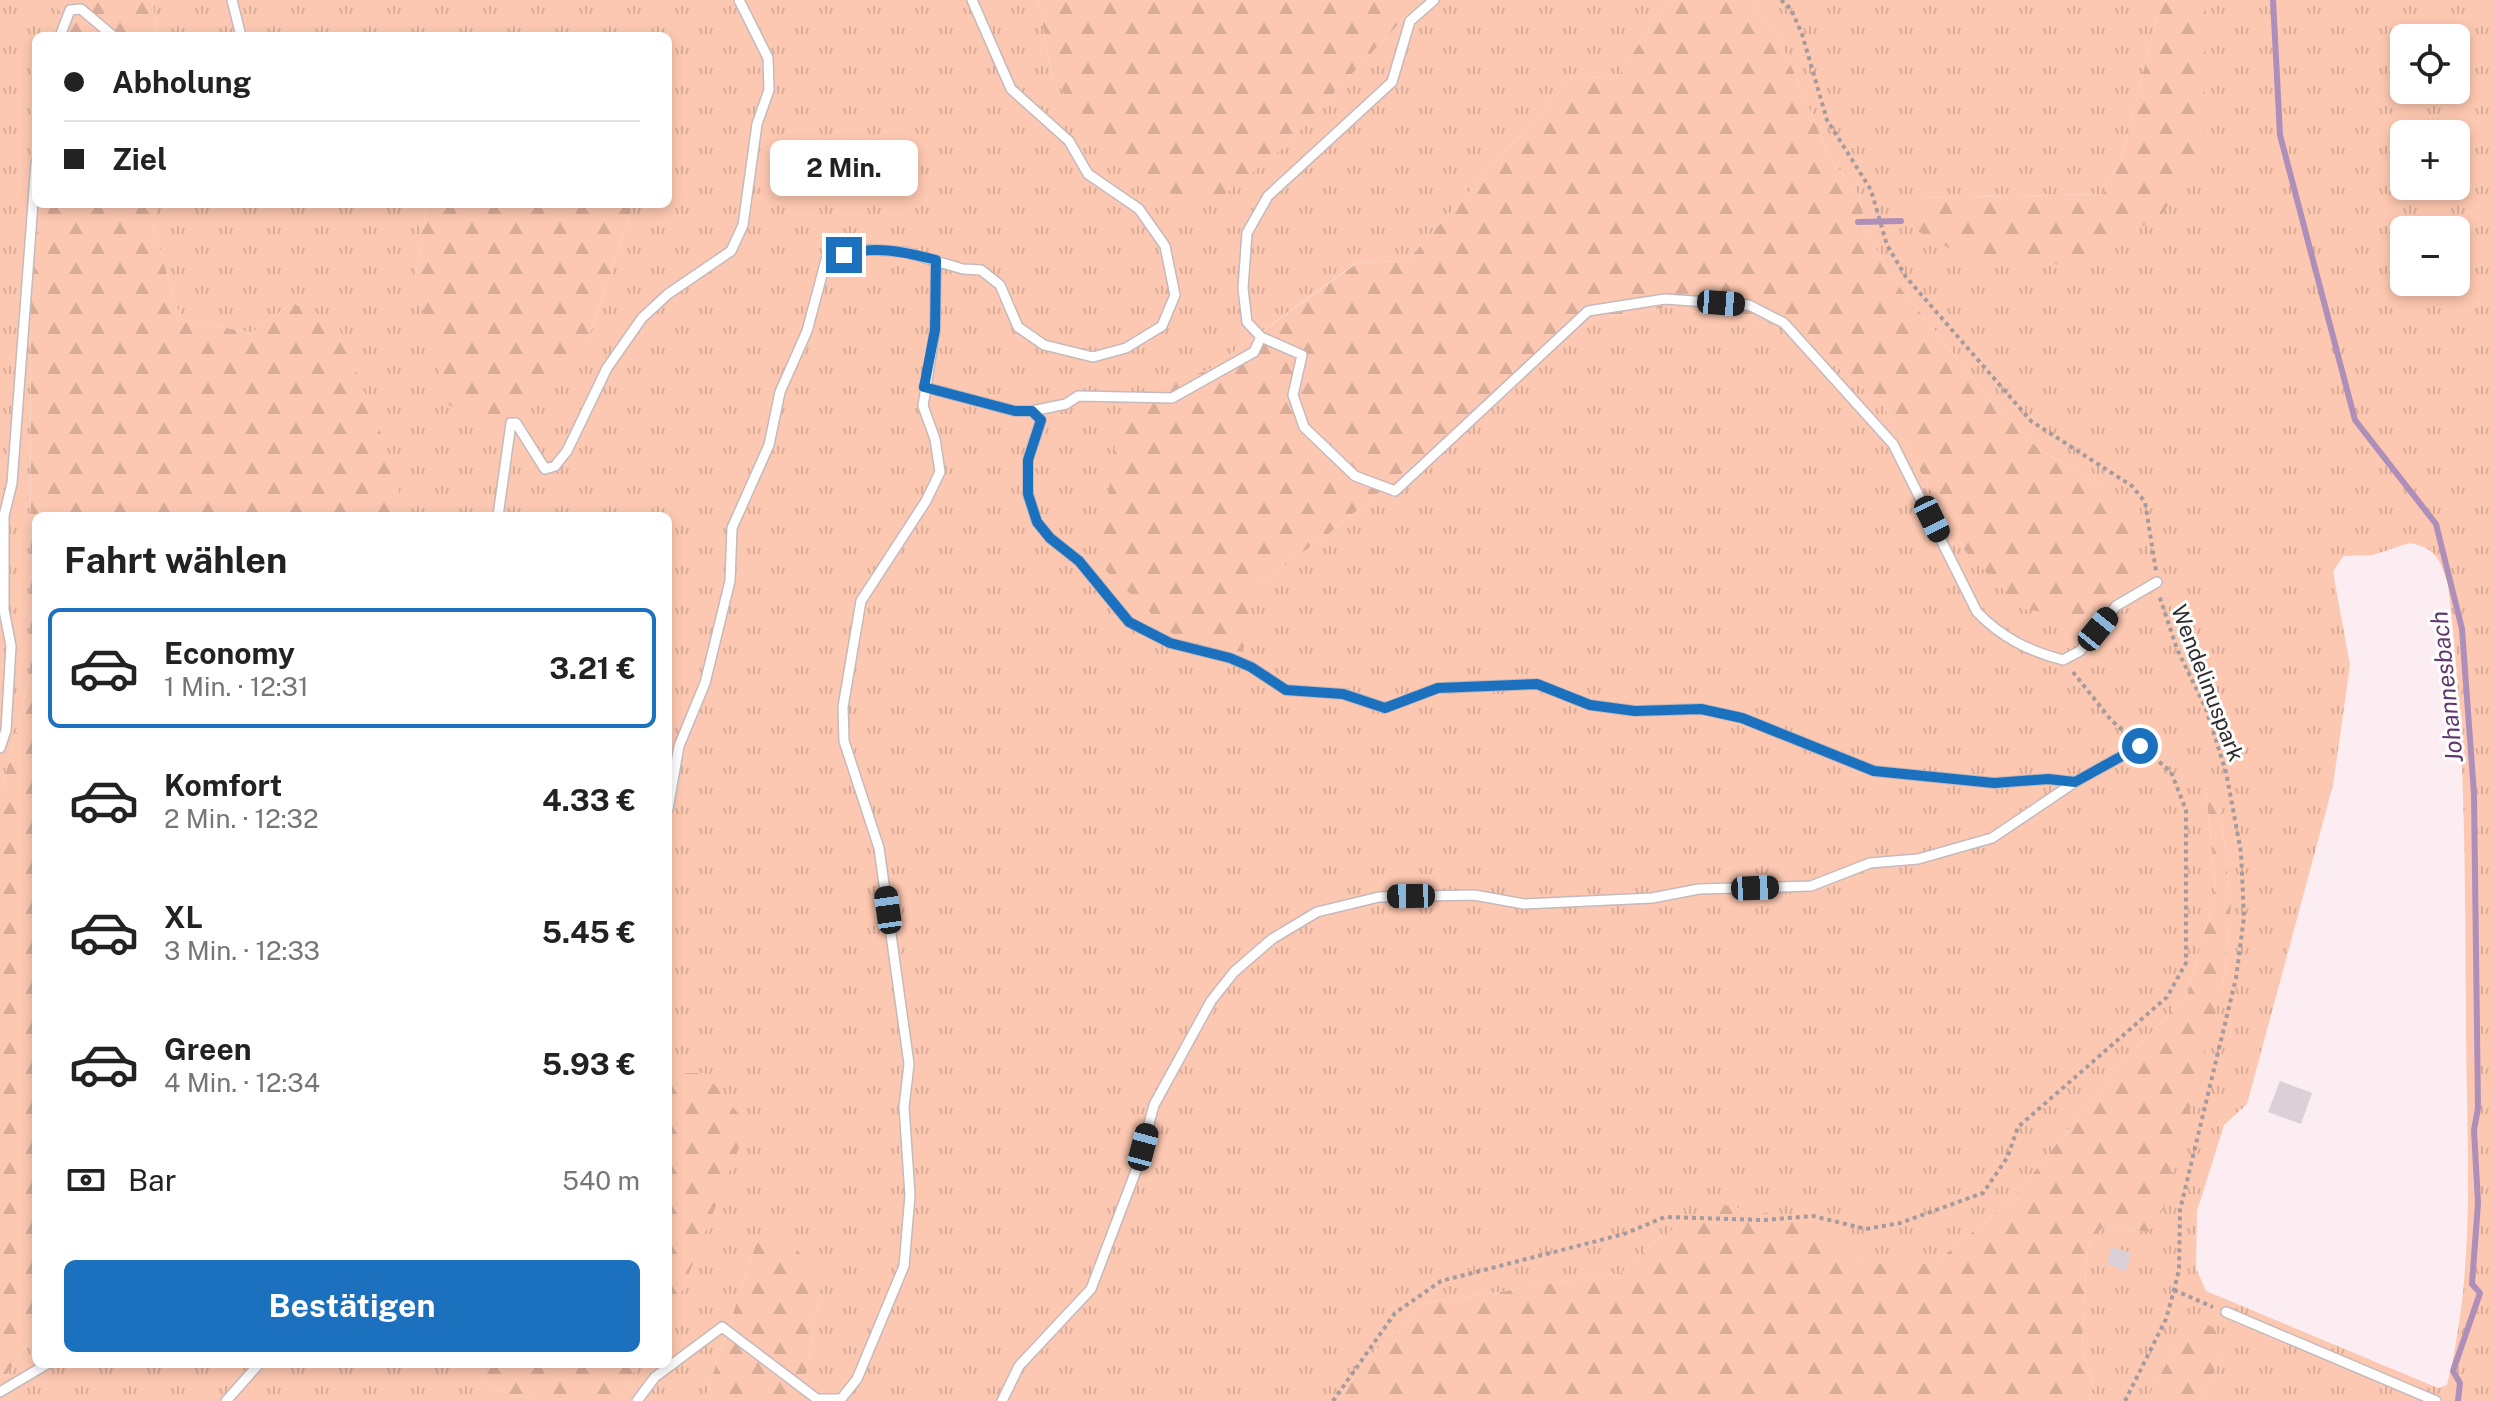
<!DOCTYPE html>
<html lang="de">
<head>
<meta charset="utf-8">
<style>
  :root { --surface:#fff; --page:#f2f2f2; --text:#222; --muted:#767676; --line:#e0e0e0; --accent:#1c71bf }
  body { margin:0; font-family:"Public Sans",sans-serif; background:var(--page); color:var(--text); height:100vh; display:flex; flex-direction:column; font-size:30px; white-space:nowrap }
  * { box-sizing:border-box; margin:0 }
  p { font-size:26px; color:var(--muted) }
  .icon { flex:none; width:44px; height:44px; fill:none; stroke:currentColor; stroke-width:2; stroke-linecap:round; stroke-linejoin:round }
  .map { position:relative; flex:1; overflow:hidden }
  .panel { position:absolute; left:32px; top:512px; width:640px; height:856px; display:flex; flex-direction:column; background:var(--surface); border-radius:12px; box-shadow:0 4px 12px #0003 }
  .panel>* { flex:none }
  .hud { position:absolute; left:32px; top:32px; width:640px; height:176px; border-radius:12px; box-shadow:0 4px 12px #0003; display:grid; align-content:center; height:176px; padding:0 32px; background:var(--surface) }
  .fabs { position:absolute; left:2390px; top:24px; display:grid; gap:16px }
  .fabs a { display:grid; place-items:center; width:80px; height:80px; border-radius:12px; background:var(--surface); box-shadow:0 4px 12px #0003; font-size:40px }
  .end { position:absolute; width:36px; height:36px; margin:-18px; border:10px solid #1c71bf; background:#fff; box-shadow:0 0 0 4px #fff }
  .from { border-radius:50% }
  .bubble { position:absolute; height:56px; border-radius:12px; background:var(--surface); box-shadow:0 4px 12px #0003; font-size:26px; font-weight:700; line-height:56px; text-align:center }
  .car { position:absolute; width:24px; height:48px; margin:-24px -12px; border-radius:10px; box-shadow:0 0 6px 2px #0007; background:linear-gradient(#222 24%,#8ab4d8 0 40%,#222 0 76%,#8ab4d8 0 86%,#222 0) }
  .hud b { display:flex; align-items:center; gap:28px; height:76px; font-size:30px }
  .hud b+b { border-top:2px solid var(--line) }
  .hud i { width:20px; height:20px; background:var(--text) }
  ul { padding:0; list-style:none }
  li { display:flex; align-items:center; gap:24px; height:120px; margin:0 16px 12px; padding:0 16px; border:4px solid transparent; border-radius:12px }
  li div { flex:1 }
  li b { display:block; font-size:30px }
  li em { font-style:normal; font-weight:700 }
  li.on { border-color:var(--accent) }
  li>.icon { width:72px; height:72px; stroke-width:1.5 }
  h2 { padding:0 32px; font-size:36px; line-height:96px }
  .pay { display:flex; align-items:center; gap:20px; height:88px; padding:0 32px; font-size:30px }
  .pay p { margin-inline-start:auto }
  .action { display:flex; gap:16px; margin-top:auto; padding:16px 32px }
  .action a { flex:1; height:92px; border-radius:12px; background:var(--accent); color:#fff; font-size:32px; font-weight:700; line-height:92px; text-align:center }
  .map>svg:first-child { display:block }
  .grass { fill:url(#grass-tufts); fill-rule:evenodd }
  .forest { fill:url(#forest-firs) }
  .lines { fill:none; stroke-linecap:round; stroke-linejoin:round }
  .stream { stroke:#ae8fb9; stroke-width:6 }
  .building { fill:#dbd0d7 }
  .service-casing { stroke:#c5b9bc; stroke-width:12 }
  .path { stroke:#a59b9e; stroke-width:4; stroke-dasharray:4 4; stroke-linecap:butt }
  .service { stroke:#fff; stroke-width:9 }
  .route { stroke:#1c71bf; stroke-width:10 }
  .labels { text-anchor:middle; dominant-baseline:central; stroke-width:6; stroke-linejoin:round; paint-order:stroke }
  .street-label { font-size:22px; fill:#302b2c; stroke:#fff }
  .water-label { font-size:24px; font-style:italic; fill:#60376e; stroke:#fff }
</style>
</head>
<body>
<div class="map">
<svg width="2494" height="1401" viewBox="0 0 2494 1401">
  <defs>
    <pattern id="grass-tufts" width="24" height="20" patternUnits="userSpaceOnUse" patternTransform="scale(2)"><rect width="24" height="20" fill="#fdc8b1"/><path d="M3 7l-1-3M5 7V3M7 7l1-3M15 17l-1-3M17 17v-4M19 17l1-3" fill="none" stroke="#d9ac98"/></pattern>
    <pattern id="forest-firs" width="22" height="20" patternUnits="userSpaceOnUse" patternTransform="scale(2)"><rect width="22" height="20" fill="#fdc8b1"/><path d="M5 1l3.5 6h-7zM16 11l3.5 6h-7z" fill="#d9ac98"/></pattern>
  </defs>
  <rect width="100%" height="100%" fill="#fbedf1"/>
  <!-- grass -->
  <path class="grass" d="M0,0h55l6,23 -1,13h-24v168h4l-9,80 -1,392 -30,121z
    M152,0h886l15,81 228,69 140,-150h246l-51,80 -42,-5 -167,186 -51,2 -149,108 -56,14 104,201 72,-51 263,-215 78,-13 123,21 92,77 82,146 120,67 43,-25 -23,-105 -67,-40 -47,-47 -96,-120 -26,-44 -11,-44 -28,-35 -53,-126 -28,-32h412l-37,150 -21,44 -185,4 151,67 134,-245 3,-20h288v1401h-296l29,-52 -51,-3 -30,55h-57l4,-15 -11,-38 4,-82 3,-22 13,-16 47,4 74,-248 8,-77 -11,-102 -14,-12 10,96 -29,107 -70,72 -105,132 -79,64h-70l-46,-41 -156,13 -40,37 -201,31 -58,61 -24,36h-536l19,-116 -64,-44 -53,160h-88l23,-37h29v-47l10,-16 27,-228h-37v-557h-267l-5,-41 -104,-172 -40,30 -71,-14 -30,-97 8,-18h268l-12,75 171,67 47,-142h35v-168h-510zM2404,38h52v52h-52zM2404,134h52v52h-52zM2404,230h52v52h-52zM2409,543c27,4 31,17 39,41 18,150 17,299 18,450 1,117 10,236 -19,351l-9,3 -232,-97 -10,-23 1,-57 27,-86 23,-21 86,-319 17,-120 -17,-93 10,-16 30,-1z
    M36,1330v34h443l11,25 52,12h-542v-16z"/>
  <!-- forest -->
  <path class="forest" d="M55,0h97l6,36h-98l1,-14z
    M1038,0h383l-140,150 -69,54 -63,-16 -96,-107z
    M1667,0h82l28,32 53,126 28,35 11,44 26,44 96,120 47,47 67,40 21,18 9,29 5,46 -12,12 -43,25 -62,-9 -58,-58 -82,-146 -92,-77 -123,-21 -78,13 -263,215 -72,51 -12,66 -63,-11 -81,-77 16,-120 36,-59 56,-14 150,-108 50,-2 167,-186 42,5z
    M2161,0h45l-2,150 -43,66 -92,49 -98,-5 -54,-29 -14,-29 15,-4 185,-4 21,-44z
    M40,204h119l-8,18 30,97 71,14 40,-30 45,19 60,153 4,41h-365v814l-36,55v-588l30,-121 1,-393z
    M427,204h206l-47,142 -88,86 -51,-28 -32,-125z
    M2212,790l8,15 11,102 -8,77 -59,224 -15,24 -47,-4 -13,16 -3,22 -4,82 11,38 -4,15h-751l24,-36 58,-61 201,-31 40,-37 58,-32 99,19 45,41h70l79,-64 105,-132 70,-72 29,-107 -10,-97z
    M668,1073h37l43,52 -70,176 -10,16z
    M791,1240l30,45 -19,116h-98l53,-160z
    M2196,1320l19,8 12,21 -29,52h-52l30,-55z
    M479,1364h160l-23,37h-74l-52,-12z"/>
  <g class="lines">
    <!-- stream -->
    <path class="stream" d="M2273,0l7,135 75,285 81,104 26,105 12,165 4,314 -4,22 4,73 -6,81 8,9 -27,78 7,12 -2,18
      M1858,222l43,-1"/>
  </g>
  <!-- building -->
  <path class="building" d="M2280,1081l32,12 -11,31 -33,-12z
    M2112,1247l19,6 -5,18 -19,-7z"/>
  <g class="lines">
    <defs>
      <path id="service" d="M232,0l9,36
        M60,36l10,-26 11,-1 32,27
        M1261,337l41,18 -9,40 11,32 51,49 40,15 193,-180 77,-12 84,6 35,18 109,121 84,168c25,26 52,39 86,48l17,-9 36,-45 41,-24
        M924,387l91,24h17l9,9 -13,40v34l9,28 13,16 29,23 50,61 41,21 60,15 21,9 35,23 57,4 42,14 53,-20 99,-4 53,21 45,6 66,-2 41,9 132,53 120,12 54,-4 27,3 65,-36
        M1032,411l34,-7 12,-8 94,2 82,-46 7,-15 -14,-15 -4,-34 4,-55 21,-37 124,-114 18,-61 24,-21
        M498,516l13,-93h5l29,46 10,-3 12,-15 40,-83 35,-50 26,-24 63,-43 12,-26 14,-101 12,-34 -1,-32 -29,-58
        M0,748l6,-18 5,-84 -7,-36v-94l8,-33 24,-320
        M668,809l11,-63 26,-63 25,-102 2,-53 37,-83 11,-53 27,-61 19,-71 36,-11 43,3 58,17 18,1 19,15 18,42 26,18 49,12 33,-9 36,-22 13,-31 -10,-49 -26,-37 -51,-35 -19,-33 -58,-52 -39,-89
        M2226,1312l210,89
        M0,1392l47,-28
        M226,1401l33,-37
        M637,1401l18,-24 67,-50 95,72h24l16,-20 47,-113 6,-71 -6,-88 5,-43 -30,-216 -35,-107 -1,-34 18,-106 65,-100 14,-29 -5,-33 -12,-33 12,-76 1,-70
        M1002,1401l17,-35 72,-77 46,-121 17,-63 57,-104 23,-29 38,-33 45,-27 62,-15 95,-2 50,9 128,-6 47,-9 112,-3 59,-23 48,-4 74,-21 83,-56"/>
    </defs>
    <!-- service casing -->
    <use href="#service" class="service-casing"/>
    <!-- path -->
    <path class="path" d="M1781,0l10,9 11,25 25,86 44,70 16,55 19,32 125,144 101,65 13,16 11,69
      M2073,672l38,48 19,17
      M2174,1290l39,17
      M1333,1401l62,-88 46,-32 183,-47 41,-17 99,3 49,-4 53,13 34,-6 83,-30 24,-35 11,-31 149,-130 19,-34v-153l-15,-38 -22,-19
      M2125,1401l41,-82 8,-29 5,-20 1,-60 56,-232 8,-61 -3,-65 -15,-80 -20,-63 -29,-60 -18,-54"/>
    <!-- service -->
    <use href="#service" class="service"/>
  </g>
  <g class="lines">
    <!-- route -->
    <path class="route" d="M844,255c31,-10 61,-3 92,5l-1,70 -11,57 91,24h17l9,9 -13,40v34l9,28 13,16 29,23 50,61 41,21 60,15 21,9 35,23 57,4 42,14 53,-20 99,-4 53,21 45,6 66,-2 41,9 132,53 120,12 54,-4 27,3 65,-36"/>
  </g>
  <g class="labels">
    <!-- street labels -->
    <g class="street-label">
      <text transform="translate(2208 683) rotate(69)">Wendelinuspark</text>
    </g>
    <!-- water labels -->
    <g class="water-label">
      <text transform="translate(2446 687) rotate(-96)">Johannesbach</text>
    </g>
  </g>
</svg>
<div class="fabs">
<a><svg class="icon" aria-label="locate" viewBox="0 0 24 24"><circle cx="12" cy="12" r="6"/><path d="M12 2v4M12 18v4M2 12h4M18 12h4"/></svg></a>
<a>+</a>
<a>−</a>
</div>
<i class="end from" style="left:2140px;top:746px"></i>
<i class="end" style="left:844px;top:255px"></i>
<div class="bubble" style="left:770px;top:140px;width:148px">2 Min.</div>
<i class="car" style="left:1721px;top:303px;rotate:94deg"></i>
<i class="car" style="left:1932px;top:519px;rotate:154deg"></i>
<i class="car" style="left:2098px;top:629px;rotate:39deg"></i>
<i class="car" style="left:1755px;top:888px;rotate:88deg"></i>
<i class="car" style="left:1411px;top:896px;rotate:269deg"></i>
<i class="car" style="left:888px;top:910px;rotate:352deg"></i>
<i class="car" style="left:1143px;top:1147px;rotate:15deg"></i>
<div class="hud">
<b><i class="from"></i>Abholung</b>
<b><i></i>Ziel</b>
</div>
<section class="panel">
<h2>Fahrt wählen</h2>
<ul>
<li class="on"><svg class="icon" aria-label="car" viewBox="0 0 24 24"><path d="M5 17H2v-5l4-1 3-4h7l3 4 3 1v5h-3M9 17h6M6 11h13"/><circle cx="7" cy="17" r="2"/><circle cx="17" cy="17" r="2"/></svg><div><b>Economy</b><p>1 Min. · 12:31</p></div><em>3.21 €</em></li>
<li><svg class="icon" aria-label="car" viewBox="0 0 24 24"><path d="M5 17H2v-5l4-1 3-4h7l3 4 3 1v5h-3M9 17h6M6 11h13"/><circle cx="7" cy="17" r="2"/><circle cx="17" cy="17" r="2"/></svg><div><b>Komfort</b><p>2 Min. · 12:32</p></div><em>4.33 €</em></li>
<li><svg class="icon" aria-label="car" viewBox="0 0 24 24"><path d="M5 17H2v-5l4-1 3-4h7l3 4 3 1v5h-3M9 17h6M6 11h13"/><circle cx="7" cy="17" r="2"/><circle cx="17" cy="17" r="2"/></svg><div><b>XL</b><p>3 Min. · 12:33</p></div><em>5.45 €</em></li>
<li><svg class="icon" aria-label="car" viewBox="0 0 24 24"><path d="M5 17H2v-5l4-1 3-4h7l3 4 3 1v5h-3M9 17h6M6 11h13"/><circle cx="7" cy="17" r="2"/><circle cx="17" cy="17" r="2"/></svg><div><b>Green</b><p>4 Min. · 12:34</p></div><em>5.93 €</em></li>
</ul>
<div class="pay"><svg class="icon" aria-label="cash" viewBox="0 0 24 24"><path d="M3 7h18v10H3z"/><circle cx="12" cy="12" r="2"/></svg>Bar<p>540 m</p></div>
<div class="action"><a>Bestätigen</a></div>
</section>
</div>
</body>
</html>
